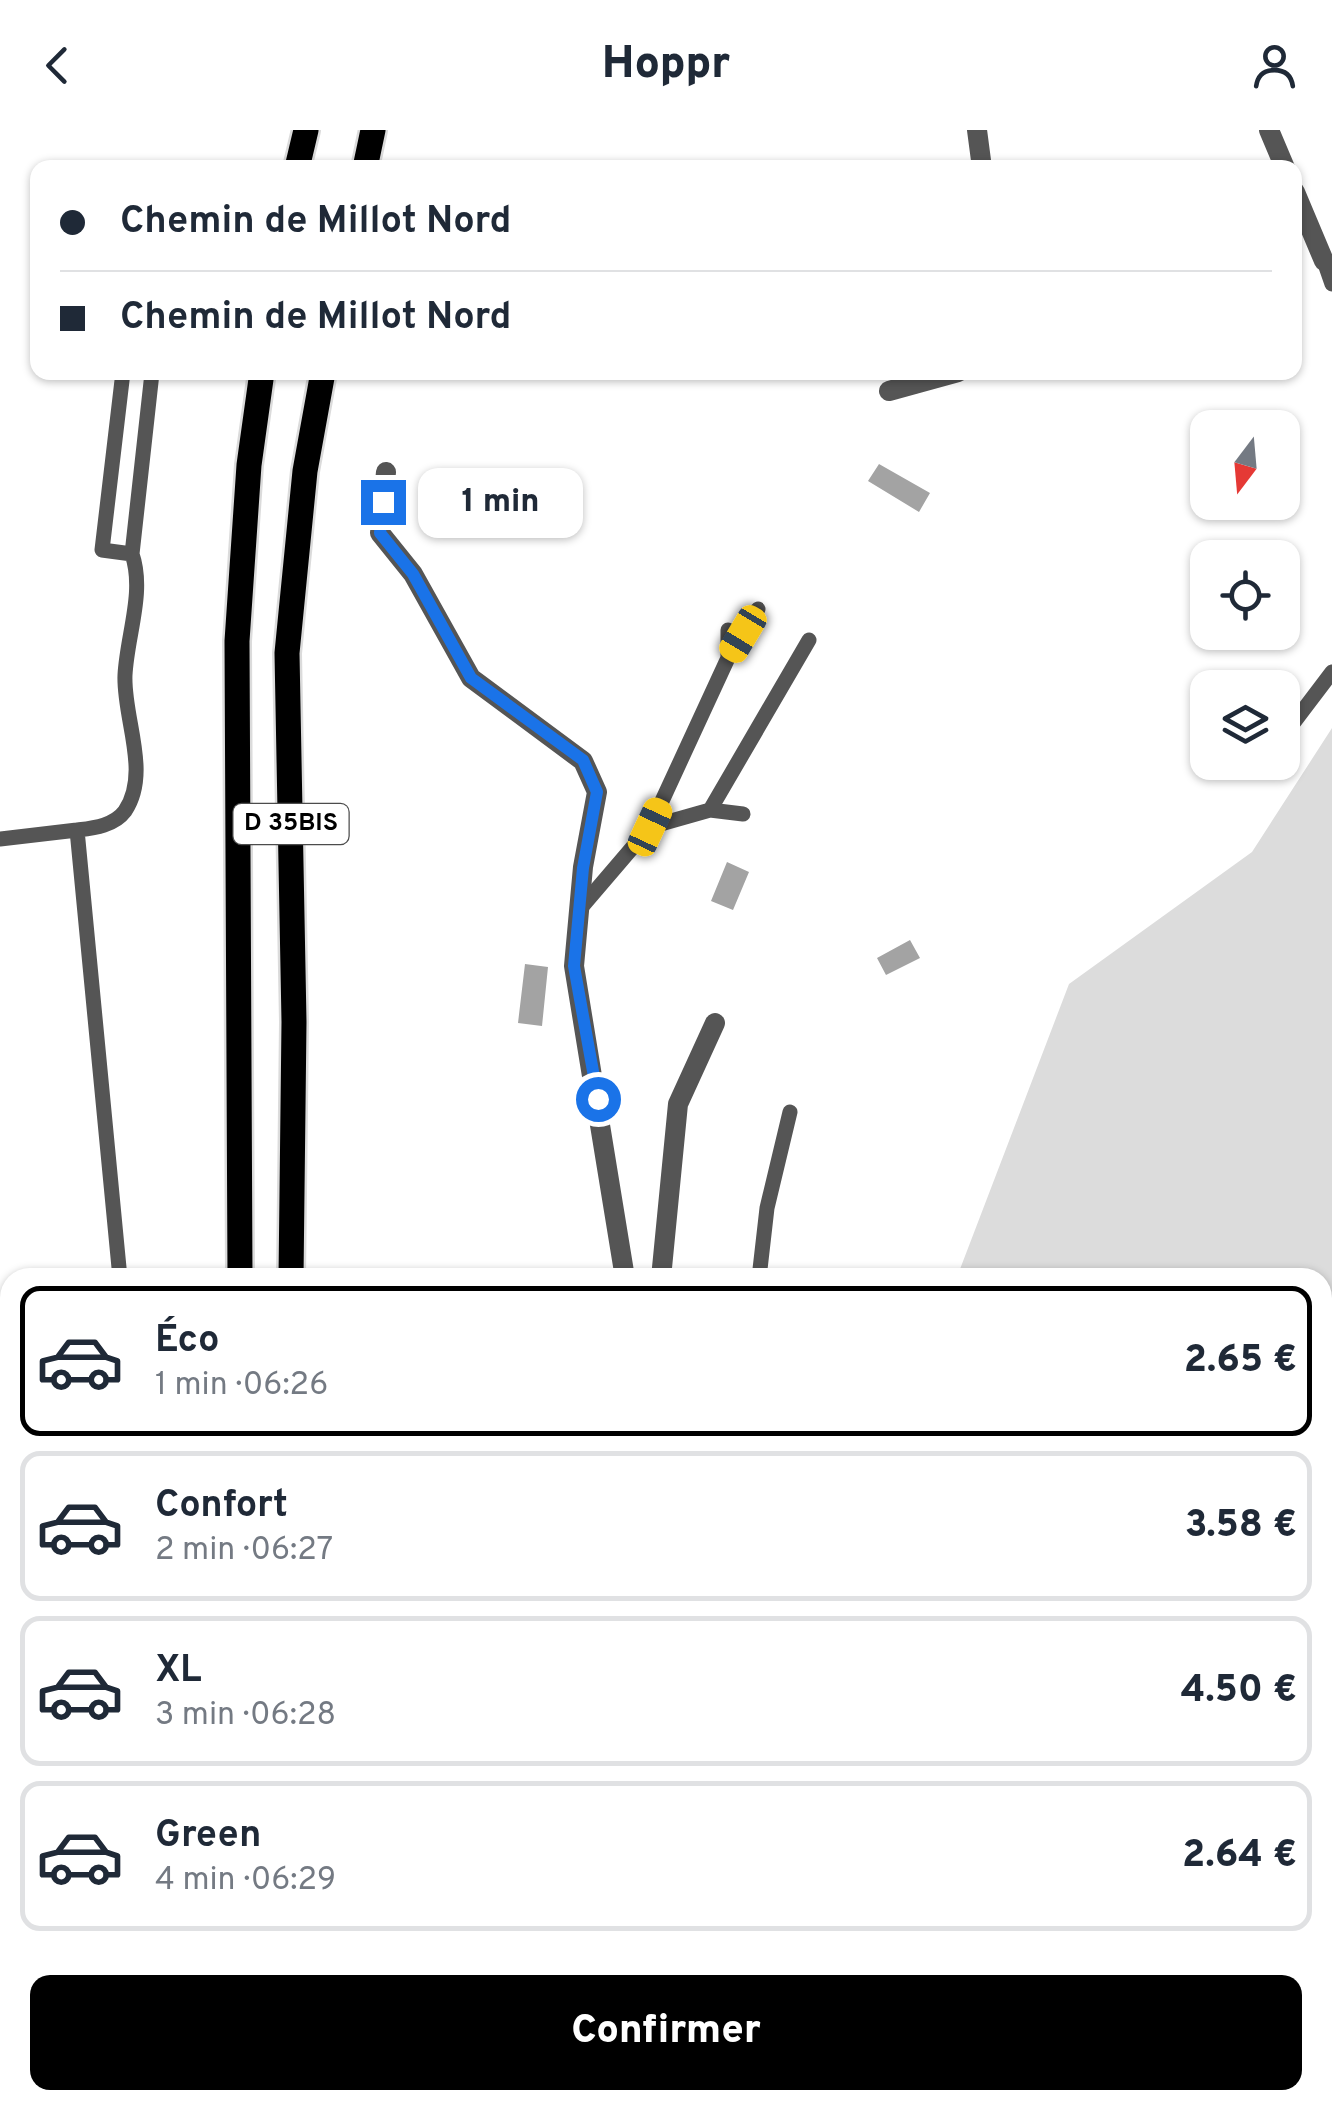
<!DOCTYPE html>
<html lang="fr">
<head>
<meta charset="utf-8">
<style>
  :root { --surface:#fff; --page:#f2f2f3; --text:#1f2937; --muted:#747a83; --line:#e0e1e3; --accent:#000 }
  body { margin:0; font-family:Overpass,sans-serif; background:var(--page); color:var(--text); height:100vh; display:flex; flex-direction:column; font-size:38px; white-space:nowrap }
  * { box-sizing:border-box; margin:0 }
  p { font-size:32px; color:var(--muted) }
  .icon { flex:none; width:55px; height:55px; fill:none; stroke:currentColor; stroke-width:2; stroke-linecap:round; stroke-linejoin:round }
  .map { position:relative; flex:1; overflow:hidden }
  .panel { position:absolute; left:0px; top:1138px; width:1332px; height:842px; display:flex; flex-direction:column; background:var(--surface); border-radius:30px 30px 0 0; box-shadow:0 2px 8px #0004 }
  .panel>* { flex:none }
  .hud { position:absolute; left:30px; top:30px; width:1272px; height:220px; border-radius:20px; box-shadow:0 2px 8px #0004; display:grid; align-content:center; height:220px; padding:0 30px; background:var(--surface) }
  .needle { width:65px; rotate:196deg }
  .controls { position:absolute; left:1190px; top:280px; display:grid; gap:20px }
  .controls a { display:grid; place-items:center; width:110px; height:110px; border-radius:20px; background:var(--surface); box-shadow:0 2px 8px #0004; font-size:50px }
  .end { position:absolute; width:45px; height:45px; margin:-22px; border:12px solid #1a73e8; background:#fff; box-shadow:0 0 0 5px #fff }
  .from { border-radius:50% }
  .bubble { position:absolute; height:70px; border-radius:20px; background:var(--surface); box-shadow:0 2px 8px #0004; font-size:32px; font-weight:800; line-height:70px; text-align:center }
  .car { position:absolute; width:30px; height:60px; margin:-30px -15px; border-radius:12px; box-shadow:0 0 8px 2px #0007; background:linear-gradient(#f5c518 24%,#345 0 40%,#f5c518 0 76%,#345 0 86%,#f5c518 0) }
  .hud b { display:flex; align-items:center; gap:35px; height:95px; font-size:38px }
  .hud b+b { border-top:2px solid var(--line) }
  .hud i { width:25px; height:25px; background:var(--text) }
  ul { padding:18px 0 0; list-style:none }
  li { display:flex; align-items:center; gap:30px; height:150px; margin:0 20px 15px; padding:0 10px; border:5px solid var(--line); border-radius:20px }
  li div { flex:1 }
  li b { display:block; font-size:38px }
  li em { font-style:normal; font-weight:800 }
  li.selected { border-color:var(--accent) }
  li>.icon { width:90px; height:90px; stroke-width:1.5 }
  .button { display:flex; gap:20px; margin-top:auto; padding:20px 30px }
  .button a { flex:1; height:115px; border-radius:20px; background:var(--accent); color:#fff; font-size:40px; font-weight:800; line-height:115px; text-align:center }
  header { display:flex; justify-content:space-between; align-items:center; height:130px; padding:0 30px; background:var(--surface); font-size:45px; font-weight:800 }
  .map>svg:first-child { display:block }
  .green { fill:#dcdcdc }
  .water { fill:#a3a3a3 }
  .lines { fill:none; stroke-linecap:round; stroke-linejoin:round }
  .primary-casing { stroke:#dbdbdb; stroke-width:30 }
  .service { stroke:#555; stroke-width:15 }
  .minor { stroke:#555; stroke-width:20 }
  .primary { stroke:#000; stroke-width:25 }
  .route { stroke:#1a73e8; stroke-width:12 }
  .labels { text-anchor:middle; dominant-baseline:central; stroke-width:9; stroke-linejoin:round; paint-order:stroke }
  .shield { fill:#fff; stroke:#4c4c4c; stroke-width:2.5 }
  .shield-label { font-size:25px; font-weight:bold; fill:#000 }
</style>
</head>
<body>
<header><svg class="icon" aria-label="back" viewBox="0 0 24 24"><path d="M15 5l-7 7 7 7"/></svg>Hoppr<svg class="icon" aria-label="person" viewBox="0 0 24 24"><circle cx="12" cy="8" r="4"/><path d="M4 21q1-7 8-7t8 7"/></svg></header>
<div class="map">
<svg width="1332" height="1979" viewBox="0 0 1332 1979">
  <rect width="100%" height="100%" fill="#fff"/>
  <!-- green -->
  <path class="green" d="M1332,598v1381h-211l-10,-9h211v-822l-365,-1 112,-293 183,-132z"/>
  <!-- water -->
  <path class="water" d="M879,334l51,29 -11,19 -51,-31z
    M727,732l22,10 -16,38 -22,-9z
    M910,810l10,18 -34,17 -9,-17z
    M525,834l23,3 -6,59 -24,-3z"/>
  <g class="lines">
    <defs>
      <path id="primary" d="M297,38l9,-38
        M365,38l8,-38
        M240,1148l-3,-637 12,-176 13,-93
        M291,1148l3,-256 -7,-369 18,-182 18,-99
        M272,1970l1,9
        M344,1970l1,9"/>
    </defs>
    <!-- primary casing -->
    <use href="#primary" class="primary-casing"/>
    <!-- service -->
    <path class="service" d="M1324,131l8,23
      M123,242l-21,178 30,4
      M730,525l28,-46
      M1282,608l50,-66
      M1261,637l3,-5
      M710,680l99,-170
      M650,697l60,-17 33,4
      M77,700c16,-2 37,-4 48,-19 26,-39 -2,-93 0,-136 2,-40 20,-83 7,-121l20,-181 -5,-1
      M0,709l77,-9 43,448
      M579,780l71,-83 78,-169v-28
      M759,1148l8,-70 23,-96
      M0,1187l10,-1
      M0,1338l10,-1"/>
    <!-- minor -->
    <path class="minor" d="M977,0l5,38
      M1269,0l16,38
      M1295,62l29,69
      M889,261l69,-19
      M386,342l-6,61 33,41 58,104 112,83 14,31 -14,75 -9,99 51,312
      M661,1148l17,-174 37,-81
      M0,1681l10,-8"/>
    <!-- primary -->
    <use href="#primary" class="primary"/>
  </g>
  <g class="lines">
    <!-- route -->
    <path class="route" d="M383,372l-3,31 33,41 58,104 112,82 14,32 -14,76 -9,98 24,133"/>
  </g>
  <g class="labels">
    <!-- shield labels -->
    <rect class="shield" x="233.5" y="674" width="115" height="40" rx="8"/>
    <g class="shield-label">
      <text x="291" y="694">D 35BIS</text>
    </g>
  </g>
</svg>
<div class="controls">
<a><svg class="needle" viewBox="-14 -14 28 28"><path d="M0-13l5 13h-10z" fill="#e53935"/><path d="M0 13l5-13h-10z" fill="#747a83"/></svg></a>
<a><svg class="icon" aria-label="locate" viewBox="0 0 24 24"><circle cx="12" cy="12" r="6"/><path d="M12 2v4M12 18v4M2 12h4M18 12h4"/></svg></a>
<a><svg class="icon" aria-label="layers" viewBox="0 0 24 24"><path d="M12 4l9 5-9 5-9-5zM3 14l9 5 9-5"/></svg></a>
</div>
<i class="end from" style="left:598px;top:969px"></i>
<i class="end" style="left:383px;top:372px"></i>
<div class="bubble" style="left:418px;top:338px;width:165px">1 min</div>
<i class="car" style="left:743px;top:504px;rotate:211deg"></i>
<i class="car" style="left:650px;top:697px;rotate:25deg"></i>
<div class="hud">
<b><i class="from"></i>Chemin de Millot Nord</b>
<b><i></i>Chemin de Millot Nord</b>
</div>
<section class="panel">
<ul>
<li class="selected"><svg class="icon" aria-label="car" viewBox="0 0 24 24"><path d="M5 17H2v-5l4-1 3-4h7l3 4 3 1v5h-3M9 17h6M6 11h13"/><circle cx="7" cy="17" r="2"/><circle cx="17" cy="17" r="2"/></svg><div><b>Éco</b><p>1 min · 06:26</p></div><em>2.65 €</em></li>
<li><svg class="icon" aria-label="car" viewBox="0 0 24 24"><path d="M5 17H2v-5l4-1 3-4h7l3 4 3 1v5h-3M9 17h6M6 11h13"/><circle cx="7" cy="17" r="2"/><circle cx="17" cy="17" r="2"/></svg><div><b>Confort</b><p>2 min · 06:27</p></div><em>3.58 €</em></li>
<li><svg class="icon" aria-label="car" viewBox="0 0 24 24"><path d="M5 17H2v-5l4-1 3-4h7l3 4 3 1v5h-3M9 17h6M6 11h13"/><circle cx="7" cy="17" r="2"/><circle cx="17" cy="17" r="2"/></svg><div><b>XL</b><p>3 min · 06:28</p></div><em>4.50 €</em></li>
<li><svg class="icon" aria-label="car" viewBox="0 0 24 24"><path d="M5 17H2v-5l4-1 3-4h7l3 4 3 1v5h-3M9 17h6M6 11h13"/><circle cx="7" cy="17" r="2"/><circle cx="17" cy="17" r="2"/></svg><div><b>Green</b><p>4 min · 06:29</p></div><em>2.64 €</em></li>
</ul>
<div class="button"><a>Confirmer</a></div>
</section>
</div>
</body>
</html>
